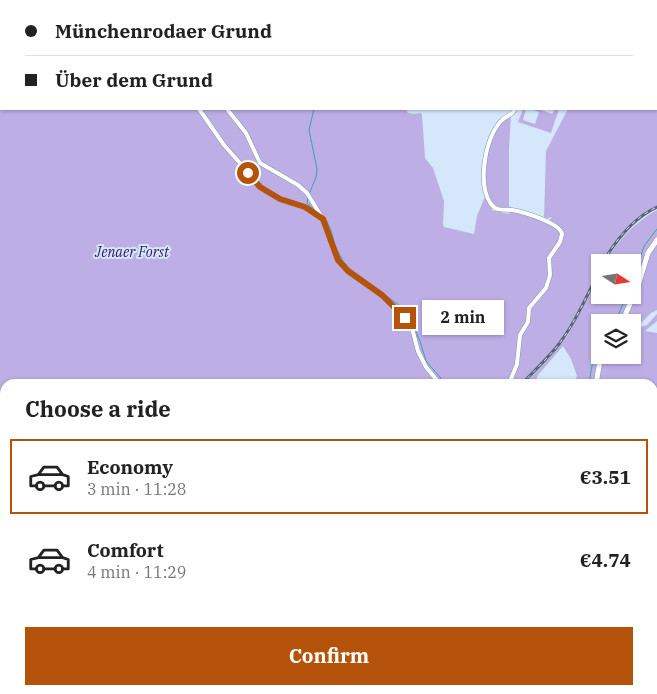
<!DOCTYPE html>
<html lang="en">
<head>
<meta charset="utf-8">
<style>
  :root { --surface:#fff; --page:#f6f6f6; --text:#222; --muted:#767676; --line:#e0e0e0; --accent:#b45309 }
  body { margin:0; font-family:"IBM Plex Serif",serif; background:var(--page); color:var(--text); height:100vh; display:flex; flex-direction:column; font-size:19px; white-space:nowrap }
  * { box-sizing:border-box; margin:0 }
  p { font-size:16px; color:var(--muted) }
  .icon { flex:none; width:28px; height:28px; fill:none; stroke:currentColor; stroke-width:2; stroke-linecap:round; stroke-linejoin:round }
  .map { position:relative; flex:1; overflow:hidden }
  .side { position:absolute; left:0px; top:379px; width:658px; height:316px; display:flex; flex-direction:column; background:var(--surface); border-radius:15px 15px 0 0; box-shadow:0 1px 4px #0004 }
  .side>* { flex:none }
  .top-card { position:absolute; left:0px; top:0px; width:658px; height:110px; box-shadow:0 1px 4px #0004; display:grid; align-content:center; height:110px; padding:0 25px; background:var(--surface) }
  .needle { width:32px; rotate:102deg }
  .tools { position:absolute; left:591px; top:254px; display:grid; gap:10px }
  .tools a { display:grid; place-items:center; width:50px; height:50px; border-radius:0px; background:var(--surface); box-shadow:0 1px 4px #0004; font-size:25px }
  .end { position:absolute; width:22px; height:22px; margin:-11px; border:6px solid #b45309; background:#fff; box-shadow:0 0 0 2px #fff }
  .from { border-radius:50% }
  .bubble { position:absolute; height:35px; border-radius:0px; background:var(--surface); box-shadow:0 1px 4px #0004; font-size:16px; font-weight:700; line-height:35px; text-align:center }
  .top-card b { display:flex; align-items:center; gap:18px; height:48px; font-size:19px }
  .top-card b+b { border-top:1px solid var(--line) }
  .top-card i { width:12px; height:12px; background:var(--text) }
  ul { padding:0; list-style:none }
  li { display:flex; align-items:center; gap:15px; height:75px; margin:0 10px 8px; padding:0 15px; border:2px solid transparent; border-radius:0px }
  li div { flex:1 }
  li b { display:block; font-size:19px }
  li em { font-style:normal; font-weight:700 }
  li.selected { border-color:var(--accent) }
  li>.icon { width:45px; height:45px; stroke-width:1.5 }
  h2 { padding:0 25px; font-size:22px; line-height:60px }
  .cta { display:flex; gap:10px; margin-top:auto; padding:10px 25px }
  .cta a { flex:1; height:58px; border-radius:0px; background:var(--accent); color:#fff; font-size:20px; font-weight:700; line-height:58px; text-align:center }
  .map>svg:first-child { display:block }
  .built { fill:#bfddfb }
  .green { fill:#bdaee6 }
  .lines { fill:none; stroke-linecap:round; stroke-linejoin:round }
  .stream { stroke:#38a5ac; stroke-width:1 }
  .minor-casing { stroke:#8197af; stroke-width:5 }
  .major-casing { stroke:#8197af; stroke-width:6 }
  .minor { stroke:#fff; stroke-width:4 }
  .major { stroke:#fff; stroke-width:5 }
  .rail-casing { stroke:#576370; stroke-width:3 }
  .rail { stroke:#d4e7fb; stroke-width:1; stroke-dasharray:4; stroke-linecap:butt }
  .route { stroke:#b45309; stroke-width:6 }
  .labels { text-anchor:middle; dominant-baseline:central; stroke-width:4; stroke-linejoin:round; paint-order:stroke }
  .park-label { font-size:14px; font-style:italic; fill:#351562; stroke:#d4e7fb }
</style>
</head>
<body>
<div class="map">
<svg width="657" height="694" viewBox="0 0 657 694">
  <rect width="100%" height="100%" fill="#d4e7fb"/>
  <!-- built -->
  <path class="built" d="M600,266v7l-33,63 -27,32 -15,16h-4l37,-40 24,-39z"/>
  <!-- green -->
  <path class="green" d="M0,0l97,1h-96v108h197c17,29 51,73 80,90 10,5 22,7 33,13v-2c-10,-6 -22,-7 -32,-13 -28,-16 -62,-60 -79,-88h26l19,24 14,30 44,25 12,17 1,-2 -10,-14 -46,-27 -14,-29 -19,-24h179l2,4 6,1 7,-1 1,2 3,43 8,10 11,33 -1,23 1,3 30,7 3,-18 9,-22 7,14 -2,2 18,4 1,-3 33,10 17,8 2,5 -3,8 -11,17 1,16 -4,13 -17,20 -1,14 -7,13 -3,29 -8,20h-68l-2,-3 -1,3h-433v306h7v4h-12z
    M625,0h32v206c-24,11 -42,34 -55,56h-2v4l-18,39 -24,39 -37,40h-11l6,-16 5,-33 6,-10 2,-15 20,-28v-20l14,-30 -2,-4 -12,-7 3,-4 -8,2 2,-68 22,-42h88v-108z
    M523,109h3l-3,11 12,4 4,-12 -9,-3h11v1l11,4 3,-5h4l-8,24 -33,-11z
    M511,116l-2,32v58l4,3h-5v-2l-1,2h-6l-8,-5c-5,-9 -8,-20 -8,-30 -2,-17 9,-52 26,-58z
    M657,210v26l-11,16 -13,39 -1,-29h-27c12,-21 30,-40 52,-52z
    M657,242v68l-6,3 -16,16 12,-4 10,-11v7l-12,10 12,2v361h-19l-1,-4h15v-306h-55l5,-29h30v-33h-9l24,-62z
    M600,273v22h31l-11,27h-20v28l-7,34h-19l3,-8 -6,-17 -8,-13 -25,29 -3,9h-10l25,-27 17,-21z
    M14,690h167l-4,4h-164z
    M189,690h68l-3,4h-61z
    M474,690h91v4h-99z"/>
  <g class="lines">
    <!-- stream -->
    <path class="stream" d="M352,1l1,-1
      M310,192l6,-15 1,-8 -8,-39 5,-21
      M308,197l-1,6 9,8
      M326,220l5,10 3,12
      M336,248l7,13 7,8 57,42 13,30 6,20 14,16 3,7
      M632,283l12,-37 13,-17
      M615,322l12,-27
      M589,384c2,-12 3,-28 11,-37
      M652,519l5,2
      M313,692l8,-2"/>
    <defs>
      <path id="minor" d="M97,0v1
        M169,0l1,1
        M518,0v1
        M550,0v1
        M147,1v-1
        M561,1v-1
        M199,109l25,36 37,42 19,12 25,8 16,11
        M227,109l19,24 14,30 38,22 9,8 16,26 15,41 11,11 33,24 23,23 8,14 5,19 8,16 14,17
        M509,384l8,-20 3,-29 8,-13 1,-14 17,-20 4,-13 -1,-17 11,-16 2,-8c-2,-11 -38,-22 -50,-24 -7,-1 -15,2 -21,-6 -14,-20 -6,-65 10,-83 5,-6 11,-5 14,-12
        M652,523l5,2
        M428,690l4,4
        M12,694l1,-4
        M178,694l4,-4
        M278,694l3,-4
        M307,694l6,-4"/>
      <path id="major" d="M622,322l16,-36 10,-33 9,-13
        M596,384l5,-29
        M359,694l2,-4"/>
    </defs>
    <!-- minor casing -->
    <use href="#minor" class="minor-casing"/>
    <!-- major casing -->
    <use href="#major" class="major-casing"/>
    <!-- minor -->
    <use href="#minor" class="minor"/>
    <!-- major -->
    <use href="#major" class="major"/>
    <defs>
      <path id="rail" d="M603,262c13,-22 30,-44 54,-55
        M522,384c12,-13 26,-26 37,-40 17,-23 29,-50 41,-75
        M255,694l3,-4"/>
    </defs>
    <!-- rail casing -->
    <use href="#rail" class="rail-casing"/>
    <!-- rail -->
    <use href="#rail" class="rail"/>
  </g>
  <g class="lines">
    <!-- route -->
    <path class="route" d="M248,173l12,14 20,12 25,8 18,12 15,41 10,11 34,24 23,23"/>
  </g>
  <g class="labels">
    <!-- park labels -->
    <g class="park-label">
      <text x="132" y="252">Jenaer Forst</text>
    </g>
  </g>
</svg>
<div class="tools">
<a><svg class="needle" viewBox="-14 -14 28 28"><path d="M0-13l5 13h-10z" fill="#e53935"/><path d="M0 13l5-13h-10z" fill="#767676"/></svg></a>
<a><svg class="icon" aria-label="layers" viewBox="0 0 24 24"><path d="M12 4l9 5-9 5-9-5zM3 14l9 5 9-5"/></svg></a>
</div>
<i class="end from" style="left:248px;top:173px"></i>
<i class="end" style="left:405px;top:318px"></i>
<div class="bubble" style="left:422px;top:300px;width:82px">2 min</div>
<div class="top-card">
<b><i class="from"></i>Münchenrodaer Grund</b>
<b><i></i>Über dem Grund</b>
</div>
<section class="side">
<h2>Choose a ride</h2>
<ul>
<li class="selected"><svg class="icon" aria-label="car" viewBox="0 0 24 24"><path d="M5 17H2v-5l4-1 3-4h7l3 4 3 1v5h-3M9 17h6M6 11h13"/><circle cx="7" cy="17" r="2"/><circle cx="17" cy="17" r="2"/></svg><div><b>Economy</b><p>3 min · 11:28</p></div><em>€3.51</em></li>
<li><svg class="icon" aria-label="car" viewBox="0 0 24 24"><path d="M5 17H2v-5l4-1 3-4h7l3 4 3 1v5h-3M9 17h6M6 11h13"/><circle cx="7" cy="17" r="2"/><circle cx="17" cy="17" r="2"/></svg><div><b>Comfort</b><p>4 min · 11:29</p></div><em>€4.74</em></li>
</ul>
<div class="cta"><a>Confirm</a></div>
</section>
</div>
</body>
</html>
